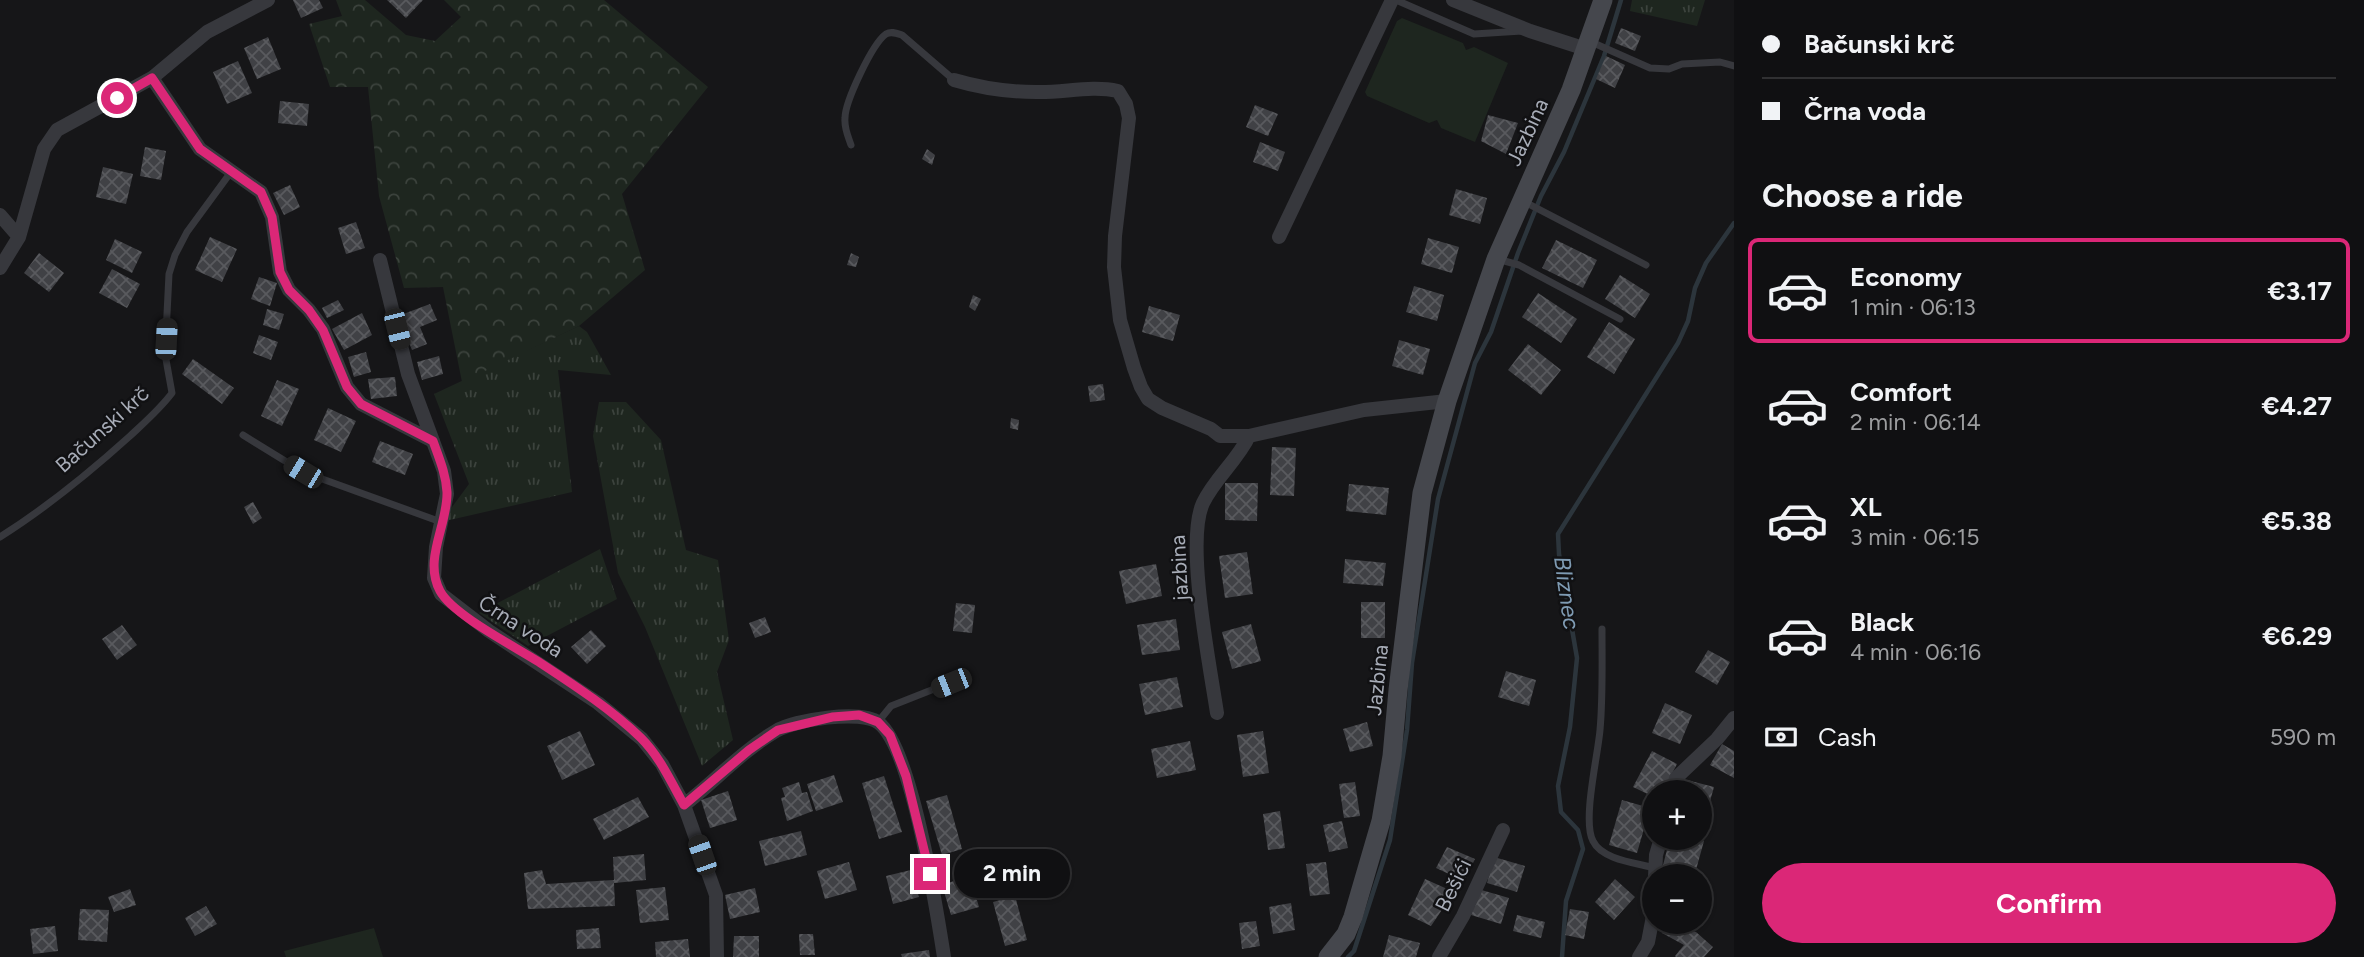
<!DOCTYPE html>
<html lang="en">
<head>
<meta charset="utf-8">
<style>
  :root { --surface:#101012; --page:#19191b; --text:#f1f3f6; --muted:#9c9d9f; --line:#303032; --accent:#db2777 }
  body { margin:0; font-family:Figtree,sans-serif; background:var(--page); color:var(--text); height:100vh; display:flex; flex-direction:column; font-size:26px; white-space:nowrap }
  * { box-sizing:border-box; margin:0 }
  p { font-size:23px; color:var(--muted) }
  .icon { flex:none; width:38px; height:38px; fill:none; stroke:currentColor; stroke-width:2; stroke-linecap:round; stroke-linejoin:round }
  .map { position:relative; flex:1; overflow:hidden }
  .panel { display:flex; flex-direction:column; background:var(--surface); width:630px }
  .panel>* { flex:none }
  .guide { display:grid; align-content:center; height:154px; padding:0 28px; background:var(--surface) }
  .controls { position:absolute; left:1642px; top:780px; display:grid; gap:14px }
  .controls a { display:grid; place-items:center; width:70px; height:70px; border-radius:50%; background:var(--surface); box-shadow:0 2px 5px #0004,0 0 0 2px var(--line); font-size:35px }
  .end { position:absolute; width:32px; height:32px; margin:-16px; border:9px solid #db2777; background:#fff; box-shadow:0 0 0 4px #fff }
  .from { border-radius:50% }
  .bubble { position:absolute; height:49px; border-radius:24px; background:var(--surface); box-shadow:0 2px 5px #0004,0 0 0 2px var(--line); font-size:23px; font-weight:700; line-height:49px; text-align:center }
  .car { position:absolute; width:21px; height:42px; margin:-21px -10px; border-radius:9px; box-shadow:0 0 5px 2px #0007; background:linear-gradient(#222 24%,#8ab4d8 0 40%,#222 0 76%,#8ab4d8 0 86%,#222 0) }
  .guide b { display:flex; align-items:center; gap:24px; height:66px; font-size:26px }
  .guide b+b { border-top:2px solid var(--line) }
  .guide i { width:18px; height:18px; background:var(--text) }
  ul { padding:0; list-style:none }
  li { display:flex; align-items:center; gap:21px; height:105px; margin:0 14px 10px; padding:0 14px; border:4px solid transparent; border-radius:10px }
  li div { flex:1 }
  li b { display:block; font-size:26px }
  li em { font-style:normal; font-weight:700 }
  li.selected { border-color:var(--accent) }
  li>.icon { width:63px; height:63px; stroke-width:1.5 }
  h2 { padding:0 28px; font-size:32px; line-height:84px }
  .pay { display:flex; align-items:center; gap:18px; height:77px; padding:0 28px; font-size:26px }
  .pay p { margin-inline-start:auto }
  .cta { display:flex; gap:14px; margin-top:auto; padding:14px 28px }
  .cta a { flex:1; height:80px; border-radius:42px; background:var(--accent); color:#fff; font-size:28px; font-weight:700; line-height:80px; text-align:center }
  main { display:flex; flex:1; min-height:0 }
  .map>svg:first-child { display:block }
  .grass { fill:url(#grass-tufts) }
  .forest { fill:url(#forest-crowns) }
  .park { fill:#1e261f }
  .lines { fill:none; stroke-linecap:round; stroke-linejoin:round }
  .stream { stroke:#2c353c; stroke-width:4.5 }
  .building { fill:url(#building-cross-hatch) }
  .lane { stroke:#37383d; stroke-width:7 }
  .street { stroke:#37383d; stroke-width:14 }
  .secondary { stroke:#45474d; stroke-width:19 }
  .route { stroke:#db2777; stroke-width:9 }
  .labels { text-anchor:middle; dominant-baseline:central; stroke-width:5; stroke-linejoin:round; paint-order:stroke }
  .street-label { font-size:21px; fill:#a8adb8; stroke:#111113 }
  .water-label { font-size:23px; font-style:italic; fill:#7f9bb3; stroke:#111113 }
</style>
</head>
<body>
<main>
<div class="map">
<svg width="1734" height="957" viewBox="0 0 1734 957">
  <defs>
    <pattern id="grass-tufts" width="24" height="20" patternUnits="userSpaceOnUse" patternTransform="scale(1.75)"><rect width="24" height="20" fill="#1e261f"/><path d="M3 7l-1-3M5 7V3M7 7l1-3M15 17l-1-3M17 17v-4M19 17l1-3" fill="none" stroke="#3c433d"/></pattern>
    <pattern id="forest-crowns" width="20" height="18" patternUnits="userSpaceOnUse" patternTransform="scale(1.75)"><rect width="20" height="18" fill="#1e261f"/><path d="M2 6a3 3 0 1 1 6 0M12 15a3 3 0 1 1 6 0" fill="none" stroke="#3c433d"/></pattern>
    <pattern id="building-cross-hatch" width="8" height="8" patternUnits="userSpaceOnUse" patternTransform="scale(1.75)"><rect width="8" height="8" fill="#404145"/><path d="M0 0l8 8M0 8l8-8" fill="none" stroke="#595a5e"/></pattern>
  </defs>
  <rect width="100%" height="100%" fill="#161618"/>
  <!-- grass -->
  <path class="grass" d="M1632,0h73l-8,26 -67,-15z
    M579,326l8,6 24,43 -53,-5 14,122 -131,30 28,-38 -35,-90z
    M599,402h27l35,38 25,110 32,10 11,80 -12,32 16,68 -31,26 -57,-139 -27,-54 -25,-137z
    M600,549l17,50 -89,47 -49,-33z"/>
  <!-- forest -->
  <path class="forest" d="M336,0h29l41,35 29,6 26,-24 -17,-17h160l104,87 -86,107 23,76 -66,56 -117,56 -19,-95 -39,1 -25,-92 -11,-109h-38l-21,-63 33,-8z"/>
  <!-- park -->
  <path class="park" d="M1402,18l61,25 3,7 8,-3 34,16 -33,79 -34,-14 -4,-8 -8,3 -62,-27 -2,-4 32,-71z
    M374,928l9,29h-97l-2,-6z"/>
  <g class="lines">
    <!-- stream -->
    <path class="stream" d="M1348,957l6,-6 36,-111 17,-110 5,-67 26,-164 37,-136 16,-31 27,-79 23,-57 23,-44 40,-96 17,-56
      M1562,957l4,-56 17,-52 -5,-19 -17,-18 -3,-26 12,-59 7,-69 -18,-104 -1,-20 120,-191 10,-22 7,-33 11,-25 28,-40"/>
  </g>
  <!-- building -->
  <path class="building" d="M293,0h26l4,8 -22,10z
    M387,0h36l-17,18z
    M1621,28l20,8 -6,15 -20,-8z
    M268,37l13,32 -24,10 -13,-31z
    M1606,56l19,9 -10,23 -19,-9z
    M238,61l14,32 -25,11 -14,-32z
    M280,101l29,3 -2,22 -29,-3z
    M1255,105l23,9 -10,22 -22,-9z
    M1488,115l30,8 -12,31 -25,-13z
    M1260,142l25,10 -7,19 -25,-9z
    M145,147l21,4 -5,29 -21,-4z
    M927,149l8,6 -3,10 -10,-6z
    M103,167l30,7 -7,30 -30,-7z
    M290,185l10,22 -16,8 -11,-22z
    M1456,189l31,9 -7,26 -31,-9z
    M356,222l9,26 -19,6 -8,-26z
    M210,237l27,12 -15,33 -27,-12z
    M1428,238l31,9 -7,26 -31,-9z
    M115,239l27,13 -10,21 -26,-13z
    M1556,240l41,20 -14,28 -41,-20z
    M39,253l25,20 -15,19 -25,-19z
    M851,253l8,4 -3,10 -9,-2z
    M112,269l28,15 -13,24 -28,-15z
    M1620,275l30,19 -15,24 -30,-19z
    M259,277l18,6 -7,23 -19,-7z
    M1414,286l30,9 -7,26 -31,-9z
    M1538,293l39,26 -16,24 -39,-26z
    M973,295l8,4 -6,12 -6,-4z
    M338,300l6,10 -17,8 -5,-10z
    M430,304l7,16 -17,7 7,17 -15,6 -14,-34z
    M1149,306l31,9 -7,26 -31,-9z
    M267,309l17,5 -5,16 -16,-5z
    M362,313l10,22 -28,15 -12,-21z
    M1609,322l26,17 -21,35 -27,-17z
    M259,335l19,7 -7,18 -18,-7z
    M1399,340l31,9 -7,26 -31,-9z
    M1528,344l33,26 -20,25 -33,-25z
    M366,352l5,20 -17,5 -6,-20z
    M439,356l4,18 -21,6 -5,-18z
    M193,359l41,29 -12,16 -40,-30z
    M395,377l2,19 -26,3 -3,-20z
    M277,380l22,9 -17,37 -21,-10z
    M1103,384l2,16 -15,2 -2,-16z
    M328,408l28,13 -15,31 -27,-12z
    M1011,418l8,2 -1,10 -8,-2z
    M380,441l33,13 -8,21 -33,-13z
    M1272,447l24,1 -2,48 -24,-1z
    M1225,483h33l-1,38 -32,-1z
    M1349,484l40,4 -3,27 -40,-4z
    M253,502l9,16 -9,6 -9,-17z
    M1247,552l6,42 -28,4 -6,-42z
    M1345,559l41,4 -3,23 -40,-3z
    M1156,564l6,32 -36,8 -7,-33z
    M1361,602h24v36h-24z
    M956,603l19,2 -3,28 -19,-2z
    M765,617l6,15 -16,6 -6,-15z
    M1176,619l4,31 -38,5 -5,-30z
    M1251,624l10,37 -29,8 -10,-37z
    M122,625l15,20 -20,15 -15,-21z
    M591,630l15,16 -19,18 -16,-17z
    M1708,650l22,12 -13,23 -22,-13z
    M1506,671l30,9 -7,26 -31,-9z
    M1177,677l6,30 -38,8 -6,-31z
    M1665,703l27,12 -12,29 -28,-11z
    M1367,722l6,24 -23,6 -7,-23z
    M580,731l15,34 -33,15 -15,-34z
    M1263,731l6,42 -26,4 -6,-42z
    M1190,741l6,29 -39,8 -6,-29z
    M1722,744l12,7v27l-24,-13z
    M1652,751l25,13 -15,29h-8v4l-21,-10z
    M834,775l9,27 -27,9 -9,-27z
    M884,776l18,56 -23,7 -17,-56z
    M1687,780l27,7 -11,39h-4v-33h-16z
    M799,782l3,11 5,-1 6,19 -26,10 -6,-23 4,-1 -3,-9z
    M1355,782l5,34 -16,2 -5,-34z
    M728,791l9,29 -27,8 -9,-28z
    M947,795l15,54 -20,6 -16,-54z
    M638,797l11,20 -45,23 -11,-21z
    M1622,800l28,8 -13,45 -28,-8z
    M1280,811l5,37 -17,2 -5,-36z
    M1342,821l6,27 -19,4 -6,-27z
    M801,831l6,24 -42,11 -6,-25z
    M1670,838h24l10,3 -10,36h-34z
    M1447,847l28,12 -11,22 -28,-13z
    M644,854l2,26 -32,3 1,23 -87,3 -4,-36 18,-3 4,14 68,-4 -1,-23z
    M1494,857l31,9 -8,26 -30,-9z
    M849,862l8,28 -32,9 -8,-28z
    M1326,862l4,32 -20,2 -4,-32z
    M971,864l5,15 -5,1 8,27 -28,8 -9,-30 18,-6 -3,-11z
    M911,870l8,27 -26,7 -7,-28z
    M1425,879l29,13 -23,34 -23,-11z
    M1615,879l20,18 -21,23 -19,-18z
    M665,887l4,33 -29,3 -4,-33z
    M755,888l5,24 -30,7 -5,-24z
    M130,889l6,16 -22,7 -6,-15z
    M1478,889l31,9 -8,26 -30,-9z
    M1015,896l12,44 -22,6 -12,-44z
    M1291,903l4,27 -22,4 -4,-27z
    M206,906l11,18 -22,12 -10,-18z
    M80,909l29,1 -2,32 -29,-2z
    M1570,909l19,3 -5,27 -19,-4z
    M1517,915l28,7 -4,16 -28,-7z
    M1256,921l4,25 -18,3 -3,-26z
    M1666,922l30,10 17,15 -9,10h-28l-1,-1 9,-11 -22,-12z
    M55,926l3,25 -25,3 -3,-25z
    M599,928l2,20 -24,1 -1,-19z
    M799,934h14l2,21h-15z
    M1389,935l31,8 -4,14h-33z
    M734,936h25v21h-26z
    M688,939l2,18h-34l-1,-15z
    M929,950l1,7h-28l-1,-3z"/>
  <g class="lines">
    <!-- lane -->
    <path class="lane" d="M1396,0l78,34 48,-3
      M1589,41l61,27 19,1 13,-5 38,-2 14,4
      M851,145c-3,-9 -7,-17 -6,-27 0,-16 27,-74 41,-84 5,-3 10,-1 16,1l52,45
      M1523,201l123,64
      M1497,259l22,6 101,54
      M243,435l60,37 138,50
      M0,537c46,-29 89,-64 130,-101 15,-14 30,-27 42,-43l-7,-39 4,-80 6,-19 12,-23 44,-60
      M1602,629c0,33 1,68 -2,101 -2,25 -18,91 -7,111 9,19 44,22 62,27
      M878,722l13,-16 76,-30"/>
    <!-- street -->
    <path class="street" d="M1453,0l77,31 56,18
      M152,78l48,71 61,43 11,25 8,55 9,18 20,20 14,19 24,58 14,17 72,37
      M954,80c27,8 54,12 82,12 27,1 55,-7 82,-1l8,13 3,14 -14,118 -1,31 6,53 14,48 7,19 7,12 14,9 49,21 9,7h29l115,-26 83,-9
      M0,215l19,22
      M1279,237l113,-237
      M380,260l28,114 36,97 3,23 -11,53 -2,31 7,16 48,37 109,72 44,36 20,25 22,41 32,90 1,62
      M0,268l19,-31 25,-88 13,-19 95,-52 55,-46 61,-32
      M1217,713c-7,-47 -32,-171 -14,-210 12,-25 34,-42 46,-67
      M1672,793l4,-15 41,-39 17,-21
      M684,805c31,-24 58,-54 92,-74 18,-11 85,-22 103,-8 33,26 58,189 65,234
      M1655,877l1,-22 5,-17
      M1439,957l24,-41 40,-86
      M1639,957l9,-15 6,-31"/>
    <!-- secondary -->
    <path class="secondary" d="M1328,957l18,-23 7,-17 28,-96 11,-65 6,-66 24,-197 25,-92 49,-142 75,-169 32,-90"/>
  </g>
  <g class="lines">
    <!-- route -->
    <path class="route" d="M117,98l35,-20 48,71 61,43 11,25 8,55 9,18 20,20 14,20 24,57 14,17 72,37c6,17 13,33 14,51 1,33 -24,67 -7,99 13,24 74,55 99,71 35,23 72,47 102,76 19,19 30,44 43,67l65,-55 29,-20 54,-13 27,-2 19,7 12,13 16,41 24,98"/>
  </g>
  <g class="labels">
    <!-- street labels -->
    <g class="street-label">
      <text transform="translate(1527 132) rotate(-65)">Jazbina</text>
      <text transform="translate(102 429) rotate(-42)">Bačunski krč</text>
      <text transform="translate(1179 568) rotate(-93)">jazbina</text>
      <text transform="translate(521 626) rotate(33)">Črna voda</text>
      <text transform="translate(1377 680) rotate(-84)">Jazbina</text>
      <text transform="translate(1453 885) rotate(-64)">Bešići</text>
    </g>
    <!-- water labels -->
    <g class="water-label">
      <text transform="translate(1567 593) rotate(82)">Bliznec</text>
    </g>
  </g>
</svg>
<div class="controls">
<a>+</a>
<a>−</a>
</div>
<i class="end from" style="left:117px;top:98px"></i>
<i class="end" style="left:930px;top:874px"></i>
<div class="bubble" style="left:954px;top:849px;width:116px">2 min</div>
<i class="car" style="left:397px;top:329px;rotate:166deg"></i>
<i class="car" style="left:166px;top:339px;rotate:3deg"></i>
<i class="car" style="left:303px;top:472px;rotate:301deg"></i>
<i class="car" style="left:951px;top:683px;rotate:248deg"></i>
<i class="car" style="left:702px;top:855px;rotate:341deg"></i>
</div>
<section class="panel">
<div class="guide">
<b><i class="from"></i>Bačunski krč</b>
<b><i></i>Črna voda</b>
</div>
<h2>Choose a ride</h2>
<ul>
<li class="selected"><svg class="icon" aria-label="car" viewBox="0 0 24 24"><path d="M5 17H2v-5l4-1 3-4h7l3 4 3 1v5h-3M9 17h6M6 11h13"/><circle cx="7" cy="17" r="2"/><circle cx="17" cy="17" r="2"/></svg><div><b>Economy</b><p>1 min · 06:13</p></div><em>€3.17</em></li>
<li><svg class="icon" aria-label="car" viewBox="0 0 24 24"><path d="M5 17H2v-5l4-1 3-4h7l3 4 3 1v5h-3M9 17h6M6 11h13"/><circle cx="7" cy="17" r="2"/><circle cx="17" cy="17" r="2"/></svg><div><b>Comfort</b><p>2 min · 06:14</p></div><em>€4.27</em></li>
<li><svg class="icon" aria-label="car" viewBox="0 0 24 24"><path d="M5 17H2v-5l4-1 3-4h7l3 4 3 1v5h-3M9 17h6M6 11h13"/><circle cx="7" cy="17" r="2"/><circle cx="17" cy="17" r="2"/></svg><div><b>XL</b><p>3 min · 06:15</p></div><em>€5.38</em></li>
<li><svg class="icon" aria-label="car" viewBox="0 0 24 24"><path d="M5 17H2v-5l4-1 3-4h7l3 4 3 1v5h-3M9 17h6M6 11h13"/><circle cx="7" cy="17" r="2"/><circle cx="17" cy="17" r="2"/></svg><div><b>Black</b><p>4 min · 06:16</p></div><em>€6.29</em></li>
</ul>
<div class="pay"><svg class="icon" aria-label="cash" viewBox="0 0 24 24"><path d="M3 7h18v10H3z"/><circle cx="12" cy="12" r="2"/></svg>Cash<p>590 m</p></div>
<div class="cta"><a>Confirm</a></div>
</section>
</main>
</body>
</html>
